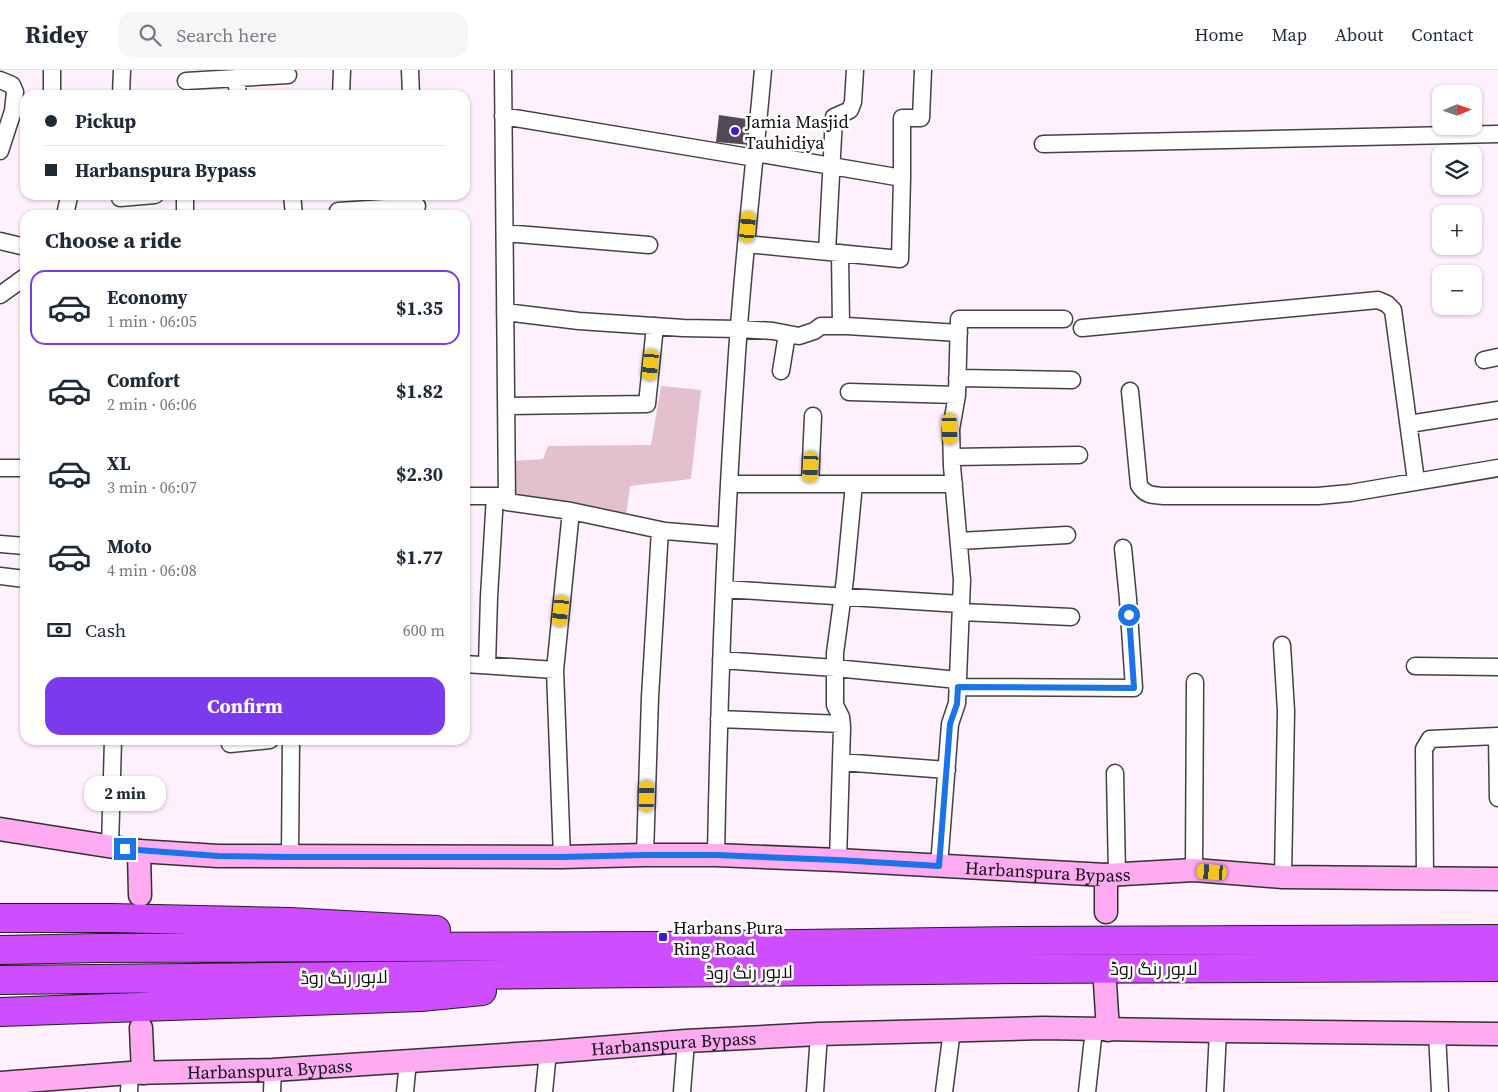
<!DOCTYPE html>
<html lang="en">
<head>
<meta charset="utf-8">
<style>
  :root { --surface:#fff; --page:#f6f6f7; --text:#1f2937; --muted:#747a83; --line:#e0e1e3; --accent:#7c3aed }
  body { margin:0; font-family:"Source Serif 4",Cairo,serif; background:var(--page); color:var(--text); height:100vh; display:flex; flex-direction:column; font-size:19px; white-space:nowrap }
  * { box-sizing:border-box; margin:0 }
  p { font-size:16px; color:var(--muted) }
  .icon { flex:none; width:28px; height:28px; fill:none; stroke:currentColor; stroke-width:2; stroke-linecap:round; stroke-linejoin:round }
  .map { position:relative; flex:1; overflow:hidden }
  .drawer { position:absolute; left:20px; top:140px; width:450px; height:535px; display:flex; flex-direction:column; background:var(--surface); border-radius:15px; box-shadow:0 1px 4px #0004 }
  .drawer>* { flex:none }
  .hud { position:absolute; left:20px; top:20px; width:450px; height:110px; border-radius:15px; box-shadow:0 1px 4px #0004; display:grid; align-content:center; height:110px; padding:0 25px; background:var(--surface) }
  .needle { width:32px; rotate:88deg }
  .buttons { position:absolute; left:1432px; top:15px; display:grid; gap:10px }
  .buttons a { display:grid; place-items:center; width:50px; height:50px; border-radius:10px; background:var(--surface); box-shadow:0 1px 4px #0004; font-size:25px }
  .end { position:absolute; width:22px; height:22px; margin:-11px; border:6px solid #1a73e8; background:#fff; box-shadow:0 0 0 2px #fff }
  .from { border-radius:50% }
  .bubble { position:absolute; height:35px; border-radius:15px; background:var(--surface); box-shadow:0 1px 4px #0004; font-size:16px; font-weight:700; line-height:35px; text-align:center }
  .car { position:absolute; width:15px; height:30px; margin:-15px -8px; border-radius:6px; box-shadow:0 0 4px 1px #0007; background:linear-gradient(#f5c518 24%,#345 0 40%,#f5c518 0 76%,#345 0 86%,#f5c518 0) }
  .hud b { display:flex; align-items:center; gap:18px; height:48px; font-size:19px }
  .hud b+b { border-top:1px solid var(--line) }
  .hud i { width:12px; height:12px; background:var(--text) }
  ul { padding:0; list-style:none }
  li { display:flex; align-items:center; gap:15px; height:75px; margin:0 10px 8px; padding:0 15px; border:2px solid transparent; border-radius:15px }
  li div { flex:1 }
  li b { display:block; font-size:19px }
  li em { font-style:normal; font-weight:700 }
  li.selected { border-color:var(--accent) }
  li>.icon { width:45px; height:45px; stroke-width:1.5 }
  h2 { padding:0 25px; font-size:22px; line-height:60px }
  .pay { display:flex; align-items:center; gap:12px; height:55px; padding:0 25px; font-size:19px }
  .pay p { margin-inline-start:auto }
  .cta { display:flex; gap:10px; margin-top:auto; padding:10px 25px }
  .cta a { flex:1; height:58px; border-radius:15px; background:var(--accent); color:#fff; font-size:20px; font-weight:700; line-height:58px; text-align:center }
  header { display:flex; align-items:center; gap:30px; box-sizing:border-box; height:70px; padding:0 25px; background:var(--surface); border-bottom:1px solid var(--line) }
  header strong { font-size:24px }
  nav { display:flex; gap:28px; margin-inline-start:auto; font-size:18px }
  .search { width:350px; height:45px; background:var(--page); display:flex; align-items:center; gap:12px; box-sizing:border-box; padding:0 18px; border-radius:15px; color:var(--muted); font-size:19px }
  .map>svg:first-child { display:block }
  .cemetery { fill:#e4bfce }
  .building { fill:#534a58 }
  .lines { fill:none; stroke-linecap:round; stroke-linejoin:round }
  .secondary-tunnel { stroke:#dbceda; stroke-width:22; stroke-dasharray:22 11; stroke-linecap:butt }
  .street-casing { stroke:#424242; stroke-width:19 }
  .secondary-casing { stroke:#313131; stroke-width:25 }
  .highway-casing { stroke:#202020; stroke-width:30 }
  .street { stroke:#fff; stroke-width:16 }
  .secondary { stroke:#ffabf2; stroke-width:22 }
  .highway { stroke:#ce4eff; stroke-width:28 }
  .route { stroke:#1a73e8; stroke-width:6 }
  .poi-dot { fill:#411acb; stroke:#fff; stroke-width:2 }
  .labels { text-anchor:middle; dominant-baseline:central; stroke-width:5; stroke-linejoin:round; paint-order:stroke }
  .poi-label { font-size:18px; fill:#0f0f0f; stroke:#fff; text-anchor:start }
  .street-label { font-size:18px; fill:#0f0f0f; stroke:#fff }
</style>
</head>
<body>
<header>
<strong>Ridey</strong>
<div class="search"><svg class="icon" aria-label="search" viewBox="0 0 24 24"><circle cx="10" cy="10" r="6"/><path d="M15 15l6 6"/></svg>Search here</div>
<nav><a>Home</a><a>Map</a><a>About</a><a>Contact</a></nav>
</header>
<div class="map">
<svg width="1498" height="1022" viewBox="0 0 1498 1022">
  <rect width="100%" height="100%" fill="#fff0fe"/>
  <!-- cemetery -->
  <path class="cemetery" d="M661,316l40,4 -10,89 -61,7 -4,30 -111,-22 -2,-33 30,-2 5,-13 103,-1z"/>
  <!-- building -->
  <path class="building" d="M719,45l34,5 -2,25 -35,-3z"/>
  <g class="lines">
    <!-- secondary-tunnel -->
    <path class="secondary-tunnel" d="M140,831l1,123"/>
    <defs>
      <path id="street" d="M410,0l1,25
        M503,0l4,432 64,9 -16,159 7,187
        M236,8l2,17
        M0,10l12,5 3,7 -2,19 -13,40
        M186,11l102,-6
        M52,25v-25
        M121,25l1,-25
        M341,25l1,-25
        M503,46l252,42
        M1043,74l455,-10
        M755,83l147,25v-60h19l2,-48
        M185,125v20
        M292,125l2,20
        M120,128l35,-3
        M338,141l79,-5
        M65,145l4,-18
        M505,163l144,12
        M0,171l25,6
        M746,174l154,15 2,-81
        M827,182l7,-135 16,-7 3,-8 2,-32
        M840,183l1,73
        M0,225l25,-18
        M505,242l74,9 104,7 56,1 34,2 26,5 15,-5 7,-5h26l112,7
        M1082,258l296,-28 9,4 6,6 23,171
        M1484,290l14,-3
        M781,301l6,-37
        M957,308l115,2
        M1130,321l9,94c6,10 12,10 24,11h155l32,-3 148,-25
        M849,322l108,3
        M506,336l141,-2 8,-78
        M1409,354l89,-14
        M952,387l127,-2
        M0,398h25
        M729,414h225
        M810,414l3,-68
        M465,426h40
        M571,441l94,20 61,5
        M959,471l108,-6
        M0,474l25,2
        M0,506l25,3
        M724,519l237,15
        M961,542l110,5
        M1282,575l4,66 -3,166
        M721,590l114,8 123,12
        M465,594l90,6
        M487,595l2,-68 6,-101
        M1415,596l83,1
        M957,617l177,1 -6,-89 -5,-51
        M719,649l123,5
        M229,670l1,4 40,-4
        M841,692l106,8
        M1115,703l2,102
        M110,777l3,-107
        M645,785l5,-158 10,-167
        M716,785c3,-162 9,-324 20,-486 6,-100 18,-199 27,-299
        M290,787l1,-117
        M838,790l4,-132 -1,-11 -6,-12v-52l10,-74 9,-95
        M939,796l11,-142 7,-21 5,-123 -10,-114 -1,-37 6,-34 2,-76h105
        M1194,800l1,-188
        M1425,808l-1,-129 6,-10 67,-3 1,62
        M1437,963l3,59
        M129,1022l1,-19
        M272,1022l1,-22
        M405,1022l3,-31
        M544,1022l4,-40
        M682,1022l4,-51
        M815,1022l4,-58
        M944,1022l8,-62
        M1087,1022l7,-63
        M1215,1022l3,-61"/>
      <g id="secondary">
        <path id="s1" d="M0,759l139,22 79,5 344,1 83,-2h71l122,5 268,15 88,-5 89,7 215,2"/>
        <path d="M139,781l1,44"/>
        <path d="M1106,842v-37"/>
        <path d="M1105,913l3,47"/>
        <path d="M141,958l2,45"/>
        <path id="s2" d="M0,1013l130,-10 143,-3 275,-18 138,-11 133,-7 224,-6 175,3 280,3"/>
      </g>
      <path id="highway" d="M0,848h111l179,4 146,8
        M0,880l101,-2 563,-2 351,-5 483,-2
        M0,910l1020,-11 478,-2
        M0,942l421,-15 61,-6"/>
    </defs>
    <!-- street casing -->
    <use href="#street" class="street-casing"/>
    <!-- secondary casing -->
    <use href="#secondary" class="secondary-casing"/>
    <!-- highway casing -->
    <use href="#highway" class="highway-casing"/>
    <!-- street -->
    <use href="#street" class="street"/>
    <!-- secondary -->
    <use href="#secondary" class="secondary"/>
    <!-- highway -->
    <use href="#highway" class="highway"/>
  </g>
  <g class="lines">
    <!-- route -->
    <path class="route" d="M125,779l93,7 72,1h272l83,-2h71l122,5 101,6 11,-142 7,-20 1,-17 176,1 -5,-73"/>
  </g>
  <!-- markers -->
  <g class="poi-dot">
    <circle cx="735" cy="61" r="5"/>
    <rect x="658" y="862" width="10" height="10" rx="2.5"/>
  </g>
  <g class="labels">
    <!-- poi labels -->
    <g class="poi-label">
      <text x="745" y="51">Jamia Masjid<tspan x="745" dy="21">Tauhidiya</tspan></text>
      <text x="673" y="857">Harbans Pura<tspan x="673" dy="21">Ring Road</tspan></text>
    </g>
    <!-- street labels -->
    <g class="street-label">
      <text stroke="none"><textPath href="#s1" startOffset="1050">Harbanspura Bypass</textPath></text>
      <text x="1154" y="898">لاہور رنگ روڈ</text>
      <text transform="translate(749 902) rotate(-1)">لاہور رنگ روڈ</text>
      <text transform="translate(344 907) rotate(-1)">لاہور رنگ روڈ</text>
      <text stroke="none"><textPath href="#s2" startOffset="675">Harbanspura Bypass</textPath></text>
      <text stroke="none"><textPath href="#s2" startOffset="270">Harbanspura Bypass</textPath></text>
    </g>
  </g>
</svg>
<div class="buttons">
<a><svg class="needle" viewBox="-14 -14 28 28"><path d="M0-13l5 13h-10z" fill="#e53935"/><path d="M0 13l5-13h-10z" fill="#747a83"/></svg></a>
<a><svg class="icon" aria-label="layers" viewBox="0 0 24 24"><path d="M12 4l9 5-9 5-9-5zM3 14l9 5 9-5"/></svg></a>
<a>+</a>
<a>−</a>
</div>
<i class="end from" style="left:1129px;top:545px"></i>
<i class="end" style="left:125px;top:779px"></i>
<div class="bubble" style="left:84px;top:706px;width:82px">2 min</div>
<i class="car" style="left:748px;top:157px;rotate:5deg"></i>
<i class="car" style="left:651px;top:295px;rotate:186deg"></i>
<i class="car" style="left:950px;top:359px;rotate:178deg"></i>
<i class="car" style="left:811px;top:397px;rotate:183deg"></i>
<i class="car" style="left:561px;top:541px;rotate:186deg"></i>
<i class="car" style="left:647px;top:726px;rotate:1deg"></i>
<i class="car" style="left:1212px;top:802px;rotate:274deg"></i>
<div class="hud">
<b><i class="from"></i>Pickup</b>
<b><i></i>Harbanspura Bypass</b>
</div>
<section class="drawer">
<h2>Choose a ride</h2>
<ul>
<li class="selected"><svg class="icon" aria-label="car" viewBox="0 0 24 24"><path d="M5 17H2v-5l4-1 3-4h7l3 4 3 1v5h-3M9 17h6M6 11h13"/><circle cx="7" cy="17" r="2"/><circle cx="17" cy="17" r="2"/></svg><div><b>Economy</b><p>1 min · 06:05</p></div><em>$1.35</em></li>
<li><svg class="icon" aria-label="car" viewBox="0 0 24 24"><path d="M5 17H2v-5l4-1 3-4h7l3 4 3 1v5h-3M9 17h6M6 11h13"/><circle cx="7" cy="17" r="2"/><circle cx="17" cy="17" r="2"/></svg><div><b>Comfort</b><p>2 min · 06:06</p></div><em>$1.82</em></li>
<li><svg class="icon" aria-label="car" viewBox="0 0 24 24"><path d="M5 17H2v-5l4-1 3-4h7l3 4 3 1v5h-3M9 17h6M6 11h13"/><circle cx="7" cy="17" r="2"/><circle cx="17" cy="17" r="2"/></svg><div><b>XL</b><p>3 min · 06:07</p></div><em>$2.30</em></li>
<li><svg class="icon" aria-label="car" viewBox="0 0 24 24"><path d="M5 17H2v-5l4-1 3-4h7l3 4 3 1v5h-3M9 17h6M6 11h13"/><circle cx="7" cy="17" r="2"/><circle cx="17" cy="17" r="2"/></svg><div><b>Moto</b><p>4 min · 06:08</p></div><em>$1.77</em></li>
</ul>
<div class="pay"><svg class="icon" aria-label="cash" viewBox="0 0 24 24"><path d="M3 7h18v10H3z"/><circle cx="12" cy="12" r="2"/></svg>Cash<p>600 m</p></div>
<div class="cta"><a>Confirm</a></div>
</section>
</div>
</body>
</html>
